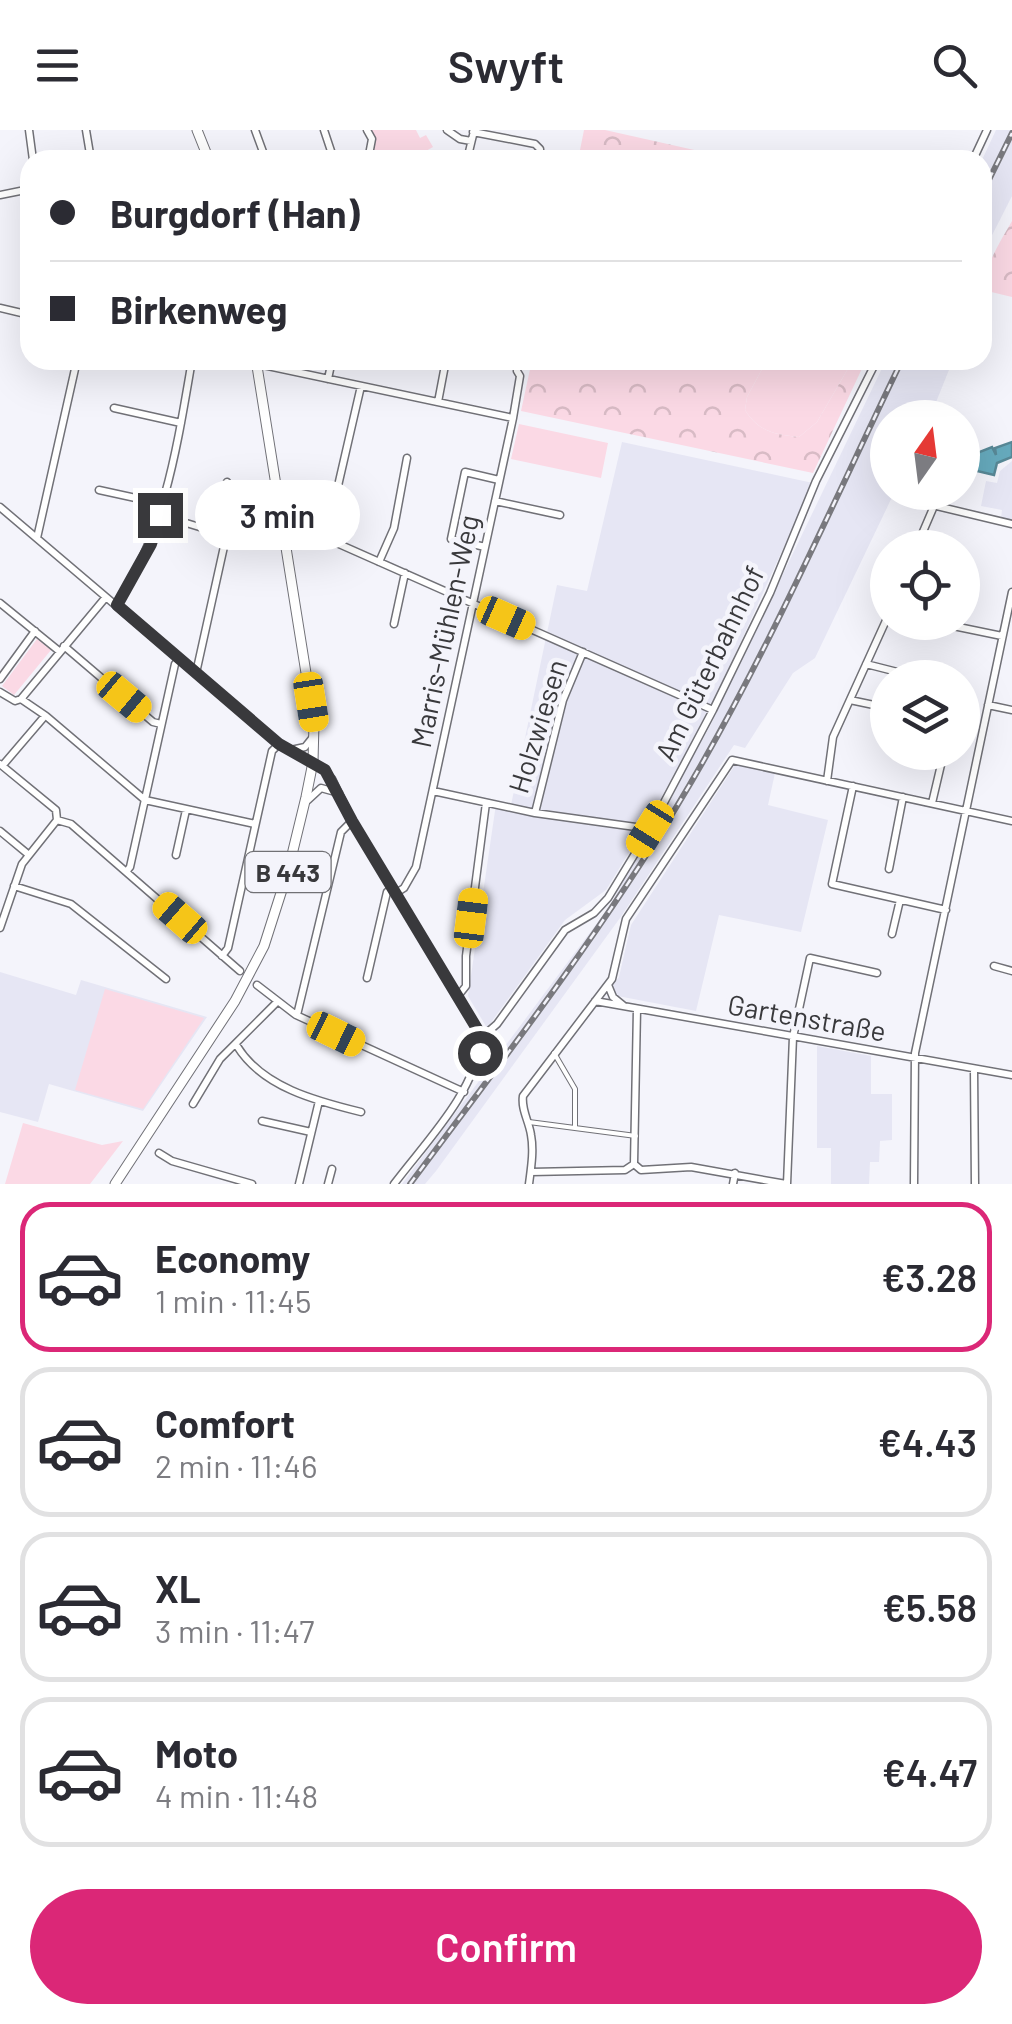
<!DOCTYPE html>
<html lang="en">
<head>
<meta charset="utf-8">
<style>
  :root { --surface:#fff; --page:#f7f7f7; --text:#2b2b33; --muted:#7c7c81; --line:#e1e1e2; --accent:#db2777 }
  body { margin:0; font-family:Barlow,sans-serif; background:var(--page); color:var(--text); height:100vh; display:flex; flex-direction:column; font-size:38px; white-space:nowrap }
  * { box-sizing:border-box; margin:0 }
  p { font-size:32px; color:var(--muted) }
  .icon { flex:none; width:55px; height:55px; fill:none; stroke:currentColor; stroke-width:2; stroke-linecap:round; stroke-linejoin:round }
  .map { position:relative; height:1054px; overflow:hidden }
  .sheet { display:flex; flex-direction:column; background:var(--surface); flex:1 }
  .sheet>* { flex:none }
  .top-card { position:absolute; left:20px; top:20px; width:972px; height:220px; border-radius:30px; box-shadow:0 10px 40px #0002; display:grid; align-content:center; height:220px; padding:0 30px; background:var(--surface) }
  .needle { width:65px; rotate:14deg }
  .buttons { position:absolute; left:870px; top:270px; display:grid; gap:20px }
  .buttons a { display:grid; place-items:center; width:110px; height:110px; border-radius:50%; background:var(--surface); box-shadow:0 10px 40px #0002; font-size:50px }
  .end { position:absolute; width:45px; height:45px; margin:-22px; border:12px solid #39393c; background:#fff; box-shadow:0 0 0 5px #fff }
  .from { border-radius:50% }
  .bubble { position:absolute; height:70px; border-radius:35px; background:var(--surface); box-shadow:0 10px 40px #0002; font-size:32px; font-weight:600; line-height:70px; text-align:center }
  .car { position:absolute; width:30px; height:60px; margin:-30px -15px; border-radius:12px; box-shadow:0 0 8px 2px #0007; background:linear-gradient(#f5c518 24%,#345 0 40%,#f5c518 0 76%,#345 0 86%,#f5c518 0) }
  .top-card b { display:flex; align-items:center; gap:35px; height:95px; font-size:38px }
  .top-card b+b { border-top:2px solid var(--line) }
  .top-card i { width:25px; height:25px; background:var(--text) }
  ul { padding:18px 0 0; list-style:none }
  li { display:flex; align-items:center; gap:30px; height:150px; margin:0 20px 15px; padding:0 10px; border:5px solid var(--line); border-radius:30px }
  li div { flex:1 }
  li b { display:block; font-size:38px }
  li em { font-style:normal; font-weight:600 }
  li.selected { border-color:var(--accent) }
  li>.icon { width:90px; height:90px; stroke-width:1.5 }
  .button { display:flex; gap:20px; margin-top:auto; padding:20px 30px }
  .button a { flex:1; height:115px; border-radius:60px; background:var(--accent); color:#fff; font-size:40px; font-weight:600; line-height:115px; text-align:center }
  header { display:flex; justify-content:space-between; align-items:center; height:130px; padding:0 30px; background:var(--surface); font-size:45px; font-weight:600 }
  .map>svg:first-child { display:block }
  .built { fill:#e6e6f4 }
  .green { fill:#fbd9e5 }
  .forest { fill:url(#forest-crowns) }
  .water { fill:#66aabd; stroke:#588896; stroke-width:2.5 }
  .lines { fill:none; stroke-linecap:round; stroke-linejoin:round }
  .pedestrian-casing { stroke:#717177; stroke-width:6 }
  .minor-casing { stroke:#717177; stroke-width:9 }
  .primary-casing { stroke:#717177; stroke-width:11 }
  .pedestrian { stroke:#fff; stroke-width:4 }
  .minor { stroke:#fff; stroke-width:6 }
  .primary { stroke:#fff; stroke-width:9 }
  .rail-casing { stroke:#79797e; stroke-width:6 }
  .rail { stroke:#f4f4fb; stroke-width:2.5; stroke-dasharray:8; stroke-linecap:butt }
  .route { stroke:#39393c; stroke-width:12 }
  .labels { text-anchor:middle; dominant-baseline:central; stroke-width:9; stroke-linejoin:round; paint-order:stroke }
  .shield { fill:#f4f4fb; stroke:#717175; stroke-width:2.5 }
  .shield-label { font-size:25px; font-weight:bold; fill:#39393c }
  .street-label { font-size:28px; fill:#39393c; stroke:#f4f4fb }
</style>
</head>
<body>
<header><svg class="icon" aria-label="menu" viewBox="0 0 24 24"><path d="M4 6h16M4 12h16M4 18h16"/></svg>Swyft<svg class="icon" aria-label="search" viewBox="0 0 24 24"><circle cx="10" cy="10" r="6"/><path d="M15 15l6 6"/></svg></header>
<div class="map">
<svg width="1012" height="1054" viewBox="0 0 1012 1054">
  <defs>
    <pattern id="forest-crowns" width="20" height="18" patternUnits="userSpaceOnUse" patternTransform="scale(2.5)"><rect width="20" height="18" fill="#fbd9e5"/><path d="M2 6a3 3 0 1 1 6 0M12 15a3 3 0 1 1 6 0" fill="none" stroke="#d8bbc5"/></pattern>
  </defs>
  <rect width="100%" height="100%" fill="#f4f4fb"/>
  <!-- built -->
  <path class="built" d="M996,0h16v66l-29,57 -1,-93z
    M886,230h67l-23,57 -42,1v74l6,1 -79,165 -22,15 -48,75 -11,-3 -114,173 -184,253 -11,13h-23l207,-277 101,-181z
    M622,312l191,41 -96,211 -65,121 -46,75 -41,30 -78,108 -19,-32 28,-192 15,1 46,-220 30,6z
    M1012,331v59l-11,-2 1,-8 -21,-4 5,-25 11,2 3,-12z
    M735,635l40,8 -7,32 60,15 -27,112 -82,-17 -23,96 -89,-17 12,-17 12,-52z
    M0,842l76,23 5,-15 126,37 -64,94 -94,-27 -11,38 -38,-10z
    M817,916l54,10v38h21v46l-12,1 -1,21h-9l-1,22h-38v-36h-14z"/>
  <!-- green -->
  <path class="green" d="M371,0h45l4,8 6,-3 7,12 -23,13h-40l4,-23z
    M767,230h86l-36,62 -18,15c-24,-2 -41,-6 -54,-27l2,-13z
    M519,294l89,19 -7,35 -90,-19z
    M37,509l14,11 -37,45 -12,-9z
    M105,859l99,29 -61,91 -68,-19z
    M23,993l79,22 21,-4 -33,43h-85z"/>
  <!-- forest -->
  <path class="forest" d="M584,0h21l134,30h-161z
    M1012,91v76l-29,-7c2,-25 17,-48 29,-69z
    M532,230h235l-20,37 -2,13c13,21 30,25 54,27l18,-15 36,-62h13l-53,113 -292,-62z"/>
  <!-- water -->
  <path class="water" d="M1012,312v15l-15,6 -3,12 -17,-4 -5,-16 20,-8 4,8 -1,-7z"/>
  <g class="lines">
    <defs>
      <path id="pedestrian" d="M554,923l21,36v37
        M529,992l107,14"/>
      <path id="minor" d="M29,0l4,30
        M86,0l5,30
        M255,0l11,30
        M324,0l10,30
        M367,0l5,9 -4,21
        M447,0l13,9 11,2
        M473,2l62,12 5,5v11
        M467,30l7,-29
        M973,30l14,-30
        M0,65l30,-6
        M0,178l30,7
        M239,230l274,58
        M328,249l4,-19
        M438,272l8,-42
        M114,278l67,15
        M99,360l64,14
        M907,369l105,25
        M495,371l65,14
        M0,377l279,237 39,21 14,14 20,42 130,216
        M160,385l69,21c18,-11 47,-14 67,-11l417,185
        M216,400l11,-48
        M37,408l40,-178
        M326,408l35,-152
        M485,417l-34,-8 14,-67 34,8
        M916,418l18,-42
        M379,432l15,-34 13,-70
        M0,473l59,48
        M117,475c48,-75 60,-158 75,-245
        M934,492l68,14
        M394,494l11,-51
        M64,516l89,76 8,2
        M866,534l55,14
        M196,543l29,-131 4,-6
        M0,549l35,-48
        M0,562l15,9 6,-2 25,17 99,84 110,24
        M21,569l85,-102
        M850,570l38,8
        M988,575l24,5
        M291,620l14,-3 8,-10
        M0,634l56,46 1,10 14,4 169,147
        M3,635l41,-48
        M827,651l6,-44 55,-121
        M853,656l-21,98 114,26
        M433,661l102,22 115,16
        M308,670l13,-12 18,5
        M932,673l12,-51
        M535,683l28,-113 20,-48
        M0,701l29,24
        M176,725l10,-45
        M889,739l14,-72
        M126,742l4,-5 45,-203 4,-5
        M14,756l57,18 95,75
        M396,763l8,-5 12,-21 97,-449 7,-42 -3,-5
        M0,798l22,-64 35,-44
        M892,804l8,-34
        M222,826l6,-8 44,-197 7,-7
        M994,836l18,5
        M367,848l20,-86 5,-4
        M257,855l39,30 168,77
        M608,855l5,12 11,9
        M458,866l8,-10v-30l20,-153
        M595,871l417,74
        M297,885l44,-183 11,-11
        M482,907l15,-13 68,-94 29,-17 14,-15 42,-69 63,-119 57,-117 46,-112 61,-121
        M237,916c25,41 79,55 124,66
        M974,939l1,115
        M193,974l27,-45 56,-56
        M262,991l49,11
        M159,1023l13,8 80,23
        M634,1034l7,6 50,-3 95,17
        M634,1034l3,-155
        M531,1042l94,-2 9,-6
        M299,1054l20,-83
        M328,1054l4,-15
        M394,1054c34,-45 80,-90 88,-147
        M529,1054c2,-16 5,-33 2,-49 -2,-14 -10,-25 -8,-39l89,-117 14,-60 106,-159 280,61
        M733,1054l2,-11
        M787,1054l6,-147 17,-79 67,15
        M914,1054l1,-131 97,-461"/>
      <path id="primary" d="M197,0l12,30
        M115,1054l120,-183 29,-55 24,-75 18,-74 7,-35 1,-39 -58,-363"/>
    </defs>
    <!-- pedestrian casing -->
    <use href="#pedestrian" class="pedestrian-casing"/>
    <!-- minor casing -->
    <use href="#minor" class="minor-casing"/>
    <!-- primary casing -->
    <use href="#primary" class="primary-casing"/>
    <!-- pedestrian -->
    <use href="#pedestrian" class="pedestrian"/>
    <!-- minor -->
    <use href="#minor" class="minor"/>
    <!-- primary -->
    <use href="#primary" class="primary"/>
    <defs>
      <path id="rail" d="M982,64l30,-61
        M410,1054c92,-123 187,-246 267,-378 86,-142 153,-297 225,-446"/>
    </defs>
    <!-- rail casing -->
    <use href="#rail" class="rail-casing"/>
    <!-- rail -->
    <use href="#rail" class="rail"/>
  </g>
  <g class="lines">
    <!-- route -->
    <path class="route" d="M160,385l-9,29 -34,61 162,139 46,26 27,51 130,216 -2,16"/>
  </g>
  <g class="labels">
    <!-- shield labels -->
    <rect class="shield" x="245.5" y="722" width="85" height="40" rx="8"/>
    <g class="shield-label">
      <text x="288" y="742">B 443</text>
    </g>
    <!-- street labels -->
    <g class="street-label">
      <text transform="translate(444 501) rotate(-78)">Marris-Mühlen-Weg</text>
      <text transform="translate(709 533) rotate(-64)">Am Güterbahnhof</text>
      <text transform="translate(537 596) rotate(-73)">Holzwiesen</text>
      <text transform="translate(807 887) rotate(10)">Gartenstraße</text>
    </g>
  </g>
</svg>
<div class="buttons">
<a><svg class="needle" viewBox="-14 -14 28 28"><path d="M0-13l5 13h-10z" fill="#e53935"/><path d="M0 13l5-13h-10z" fill="#7c7c81"/></svg></a>
<a><svg class="icon" aria-label="locate" viewBox="0 0 24 24"><circle cx="12" cy="12" r="6"/><path d="M12 2v4M12 18v4M2 12h4M18 12h4"/></svg></a>
<a><svg class="icon" aria-label="layers" viewBox="0 0 24 24"><path d="M12 4l9 5-9 5-9-5zM3 14l9 5 9-5"/></svg></a>
</div>
<i class="end from" style="left:480px;top:923px"></i>
<i class="end" style="left:160px;top:385px"></i>
<div class="bubble" style="left:195px;top:350px;width:165px">3 min</div>
<i class="car" style="left:506px;top:488px;rotate:114deg"></i>
<i class="car" style="left:124px;top:567px;rotate:130deg"></i>
<i class="car" style="left:311px;top:572px;rotate:171deg"></i>
<i class="car" style="left:650px;top:699px;rotate:212deg"></i>
<i class="car" style="left:180px;top:788px;rotate:311deg"></i>
<i class="car" style="left:471px;top:788px;rotate:7deg"></i>
<i class="car" style="left:336px;top:904px;rotate:116deg"></i>
<div class="top-card">
<b><i class="from"></i>Burgdorf (Han)</b>
<b><i></i>Birkenweg</b>
</div>
</div>
<section class="sheet">
<ul>
<li class="selected"><svg class="icon" aria-label="car" viewBox="0 0 24 24"><path d="M5 17H2v-5l4-1 3-4h7l3 4 3 1v5h-3M9 17h6M6 11h13"/><circle cx="7" cy="17" r="2"/><circle cx="17" cy="17" r="2"/></svg><div><b>Economy</b><p>1 min · 11:45</p></div><em>€3.28</em></li>
<li><svg class="icon" aria-label="car" viewBox="0 0 24 24"><path d="M5 17H2v-5l4-1 3-4h7l3 4 3 1v5h-3M9 17h6M6 11h13"/><circle cx="7" cy="17" r="2"/><circle cx="17" cy="17" r="2"/></svg><div><b>Comfort</b><p>2 min · 11:46</p></div><em>€4.43</em></li>
<li><svg class="icon" aria-label="car" viewBox="0 0 24 24"><path d="M5 17H2v-5l4-1 3-4h7l3 4 3 1v5h-3M9 17h6M6 11h13"/><circle cx="7" cy="17" r="2"/><circle cx="17" cy="17" r="2"/></svg><div><b>XL</b><p>3 min · 11:47</p></div><em>€5.58</em></li>
<li><svg class="icon" aria-label="car" viewBox="0 0 24 24"><path d="M5 17H2v-5l4-1 3-4h7l3 4 3 1v5h-3M9 17h6M6 11h13"/><circle cx="7" cy="17" r="2"/><circle cx="17" cy="17" r="2"/></svg><div><b>Moto</b><p>4 min · 11:48</p></div><em>€4.47</em></li>
</ul>
<div class="button"><a>Confirm</a></div>
</section>
</body>
</html>
